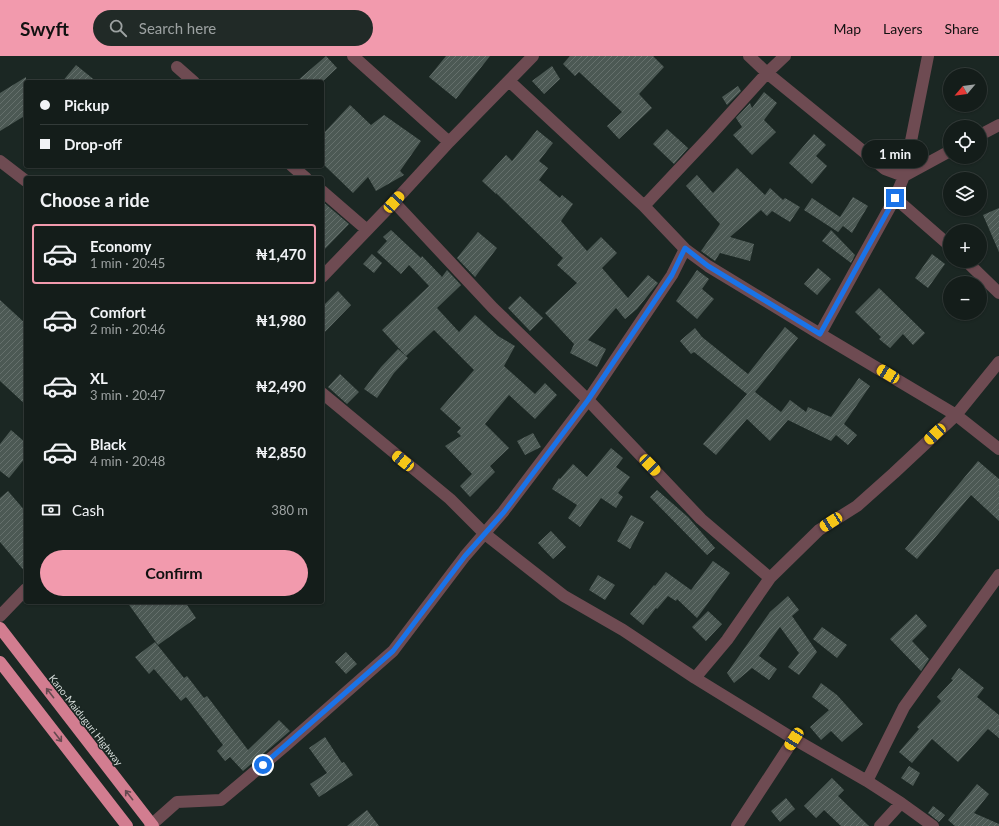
<!DOCTYPE html>
<html lang="en">
<head>
<meta charset="utf-8">
<style>
  :root { --surface:#141d1a; --page:#212a27; --text:#f1f3f6; --muted:#9da2a2; --line:#333b39; --accent:#f29aad }
  body { margin:0; font-family:Lato,sans-serif; background:var(--page); color:var(--text); height:100vh; display:flex; flex-direction:column; font-size:15px; white-space:nowrap }
  * { box-sizing:border-box; margin:0 }
  p { font-size:13px; color:var(--muted) }
  .icon { flex:none; width:22px; height:22px; fill:none; stroke:currentColor; stroke-width:2; stroke-linecap:round; stroke-linejoin:round }
  .map { position:relative; flex:1; overflow:hidden }
  .sheet { position:absolute; left:24px; top:120px; width:300px; height:428px; display:flex; flex-direction:column; background:var(--surface); border-radius:4px; box-shadow:0 1px 3px #0004,0 0 0 1px var(--line) }
  .sheet>* { flex:none }
  .banner { position:absolute; left:24px; top:24px; width:300px; height:88px; border-radius:4px; box-shadow:0 1px 3px #0004,0 0 0 1px var(--line); display:grid; align-content:center; height:88px; padding:0 16px; background:var(--surface) }
  .needle { width:26px; rotate:241deg }
  .controls { position:absolute; left:943px; top:12px; display:grid; gap:8px }
  .controls a { display:grid; place-items:center; width:44px; height:44px; border-radius:50%; background:var(--surface); box-shadow:0 1px 3px #0004,0 0 0 1px var(--line); font-size:20px }
  .end { position:absolute; width:18px; height:18px; margin:-9px; border:5px solid #1a73e8; background:#fff; box-shadow:0 0 0 2px #fff }
  .from { border-radius:50% }
  .bubble { position:absolute; height:28px; border-radius:14px; background:var(--surface); box-shadow:0 1px 3px #0004,0 0 0 1px var(--line); font-size:13px; font-weight:700; line-height:28px; text-align:center }
  .car { position:absolute; width:12px; height:24px; margin:-12px -6px; border-radius:5px; box-shadow:0 0 3px 1px #0007; background:linear-gradient(#f5c518 24%,#345 0 40%,#f5c518 0 76%,#345 0 86%,#f5c518 0) }
  .banner b { display:flex; align-items:center; gap:14px; height:38px; font-size:15px }
  .banner b+b { border-top:1px solid var(--line) }
  .banner i { width:10px; height:10px; background:var(--text) }
  ul { padding:0; list-style:none }
  li { display:flex; align-items:center; gap:12px; height:60px; margin:0 8px 6px; padding:0 8px; border:2px solid transparent; border-radius:4px }
  li div { flex:1 }
  li b { display:block; font-size:15px }
  li em { font-style:normal; font-weight:700 }
  li.on { border-color:var(--accent) }
  li>.icon { width:36px; height:36px; stroke-width:1.5 }
  h2 { padding:0 16px; font-size:18px; line-height:48px }
  .pay { display:flex; align-items:center; gap:10px; height:44px; padding:0 16px; font-size:15px }
  .pay p { margin-inline-start:auto }
  .cta { display:flex; gap:8px; margin-top:auto; padding:8px 16px }
  .cta a { flex:1; height:46px; border-radius:24px; background:var(--accent); color:#111; font-size:16px; font-weight:700; line-height:46px; text-align:center }
  header { display:flex; align-items:center; gap:24px; box-sizing:border-box; height:56px; padding:0 20px; background:var(--accent); color:#111 }
  header strong { font-size:19px }
  nav { display:flex; gap:22px; margin-inline-start:auto; font-size:14px }
  .search { width:280px; height:36px; background:var(--page); display:flex; align-items:center; gap:10px; box-sizing:border-box; padding:0 14px; border-radius:22px; color:var(--muted); font-size:15px }
  .map>svg:first-child { display:block }
  .building { fill:url(#building-hatch) }
  .lines { fill:none; stroke-linecap:round; stroke-linejoin:round }
  .minor { stroke:#6e4b52; stroke-width:12 }
  .highway { stroke:#d27d90; stroke-width:12 }
  .oneway { stroke:#64494f }
  .route { stroke:#1a73e8; stroke-width:5 }
  .labels { text-anchor:middle; dominant-baseline:central; stroke-width:3; stroke-linejoin:round; paint-order:stroke }
  .street-label { font-size:10px; fill:#d3dad7; stroke:#1b2723 }
</style>
</head>
<body>
<header>
<strong>Swyft</strong>
<div class="search"><svg class="icon" aria-label="search" viewBox="0 0 24 24"><circle cx="10" cy="10" r="6"/><path d="M15 15l6 6"/></svg>Search here</div>
<nav><a>Map</a><a>Layers</a><a>Share</a></nav>
</header>
<div class="map">
<svg width="999" height="770" viewBox="0 0 999 770">
  <defs>
    <pattern id="building-hatch" width="6" height="6" patternUnits="userSpaceOnUse"><rect width="6" height="6" fill="#4c5954"/><path d="M-1 1l2-2M0 6l6-6M5 7l2-2" fill="none" stroke="#65706c"/></pattern>
  </defs>
  <rect width="100%" height="100%" fill="#1b2723"/>
  <!-- building -->
  <path class="building" d="M326,0l11,12 -15,14h-26z
    M446,0h44l-34,43 -27,-22z
    M570,0h83l11,11 -25,27 13,14 -33,31 -12,-13 15,-14 -43,-40 -4,4 -12,-12z
    M76,9l21,17h-35z
    M552,10l8,13 -16,15 -12,-13z
    M26,21v38l-26,16v-38z
    M738,30l3,5 -14,14 -5,-8z
    M764,36l13,11 -13,17 12,12 -24,23 -19,-20 9,-8 -6,-9 14,-15 2,5z
    M350,49l21,20 13,-10 37,26 -21,30 4,4 -28,16 -8,-14 -15,16 -31,-30v-28z
    M667,73l21,19 -14,16 -21,-20z
    M537,74l16,13 -14,18 9,7 -9,12 21,18 2,-3 11,9 -12,17 26,30 14,-14 16,16 -15,15 26,30 20,-23 10,8 -21,26 -12,10 -9,-11 -28,32 18,9 -9,18 -27,-14 4,-9 -29,-31 32,-30 -20,-18 6,-7 -67,-65v1l-14,-13 24,-26 6,6z
    M814,78l12,11 -10,11 11,10 -15,18 -23,-21z
    M737,112l28,27 5,-7 13,12 2,-2 15,9 -10,15 -18,-11 -5,5 -6,-6 -31,27 24,7 -4,17 -30,-8 -5,8 -14,-10 19,-27 -34,-38 11,-11 16,18z
    M853,141l15,9 -16,27 -9,-7 -5,6 -34,-22 8,-12 28,19z
    M322,145l27,23 -27,28z
    M999,152v44l-16,-37z
    M391,174l30,28 1,-2 20,21 5,-7 14,15 -24,23 22,24 16,-17 23,21 17,10 -11,20 31,28 10,-11 12,12 -22,24 -26,-24 -24,29 24,24 -19,18 5,6 -25,25 -10,-11 12,-12 -27,-28 16,-10 -4,-4 4,-4 -21,-19 34,-39 -40,-40 -28,26 -24,-26 47,-44 -20,-21 -8,9 -24,-22 10,-11 -4,-4z
    M831,174l24,25 -4,8 -29,-22z
    M478,176l19,16 -22,29 -18,-19z
    M372,198l10,9 -8,10 -11,-9z
    M932,198l13,10 -17,24 -13,-10z
    M818,212l13,11 -14,16 -13,-11z
    M697,214l12,9 -7,10 12,10 -17,20 -21,-18z
    M879,232l46,45 -12,12 -10,-11 -13,14 -11,-9 2,-2 -26,-25z
    M338,235l13,14 -29,30v-28z
    M520,240l23,22 -13,13 -22,-23z
    M0,244l26,24v81l-26,-24z
    M785,271l13,11 -43,54 26,20 9,-12 16,12 2,-5 23,10 28,-39 11,8 -26,38 13,11 -9,10 -12,-10 -5,6 -43,-21 -18,21 -23,-22 -31,36 -13,-11 44,-50 -53,-42 -3,2 -11,-13 15,-13 7,9 46,37z
    M398,293l10,9 -14,15 -17,25 -13,-9 17,-22z
    M340,318l19,18 -12,12 -19,-17z
    M11,374l15,13v14l-17,21 -9,-7v-27z
    M533,377l8,14 -16,8 -8,-14z
    M611,392l12,10 -7,9 14,10 -12,16 5,4 -7,11 -15,-10 -21,29 -12,-9 9,-13 -25,-16 7,-11 1,1 13,-15 14,13z
    M978,405l21,18v42l-28,-26 -54,64 -12,-10z
    M657,434l31,27 27,31 -8,7 -57,-58z
    M8,435l18,21v61l-26,-31v-44z
    M631,459l13,7 -14,27 -13,-8z
    M551,475l15,16 -13,12 -15,-16z
    M713,505l17,12 -33,45 -20,-19 -1,2 -8,-5 -11,13 -1,-1 -13,17 -13,-11 24,-29 1,1 11,-14 25,18z
    M598,519l17,10 -10,15 -16,-10z
    M788,540l11,14 -7,6 25,36 -18,23 -11,-8 11,-14 -19,-26 -21,29 18,13 -8,11 -17,-12 -18,15 -7,-10 43,-61z
    M127,546h58l11,16 -38,27z
    M708,555l14,13 -16,17 -14,-14z
    M916,558l11,12 -15,15 17,18 -8,12 -31,-32z
    M822,571l25,18 -10,13 -24,-19z
    M155,586l29,36 3,-2 17,22 3,-2 41,54 31,-30 11,11 -47,40 -13,-14 -5,4 -8,-10 6,-6 -37,-48 -5,4 -27,-32 -5,5 -14,-17z
    M346,596l11,12 -11,10 -11,-12z
    M959,612l25,20 -7,9 22,18v23l-11,-9 -30,33 -26,-23 -20,24 -13,-11 20,-23 -2,-2 24,-26 -4,-4 16,-17 -2,-1z
    M821,627l16,12 26,29 -21,18 -11,-11 -10,9 -11,-13 19,-17 -17,-13z
    M325,681l17,26 2,-1 9,13 -34,22 -9,-13 17,-11 -18,-25z
    M909,710l11,7 -7,13 -12,-8z
    M832,722l12,12 -6,6 31,30h-28l-17,-16 -8,8 -12,-12z
    M977,728l12,10 -15,19 25,11v2h-44l-7,-6z
    M786,742l9,11 -15,13 -9,-11z
    M933,750l12,9 -6,7 -11,-9z
    M367,754l12,16h-32z"/>
  <g class="lines">
    <!-- minor -->
    <path class="minor" d="M749,0l18,17 118,96 19,7
      M177,11l17,15
      M509,25l135,125 41,43 23,17 112,68 75,-136 9,-22 24,-120
      M980,79l19,-10
      M449,86l84,-86
      M0,105l26,20
      M292,110l14,12
      M904,120l46,-25
      M322,135l45,39
      M895,142l55,48
      M394,146l99,106 95,92 113,119 69,59
      M644,150l65,-69 58,-64 18,-17
      M966,205l33,32
      M322,221l72,-75 55,-60 -96,-86
      M820,278l136,81 43,34
      M322,337l128,106 35,35 79,62 59,34 72,48 99,61 73,42 34,22 32,23
      M0,560l26,-27
      M695,622l32,-38 43,-62 49,-48 38,-24 37,-33 62,-58 43,-53
      M867,725l37,-74 95,-132
      M150,770l27,-24 44,-2 63,-53 109,-96 72,-95 38,-44 85,-112 84,-125 13,-26
      M737,770l57,-87
      M880,770l21,-23"/>
    <!-- highway -->
    <path class="highway" d="M0,572l153,198
      M0,606l127,164"/>
  </g>
  <!-- one-way arrows -->
  <defs><path id="oneway-shaft" d="M-6 0H5M1.5-3L5.5 0L1.5 3" fill="none" stroke-width="1.6" stroke-linecap="round" stroke-linejoin="round"/></defs>
  <g class="oneway">
    <use href="#oneway-shaft" transform="translate(50 637) rotate(-128)"/>
    <use href="#oneway-shaft" transform="translate(58 681) rotate(52)"/>
    <use href="#oneway-shaft" transform="translate(129 739) rotate(-128)"/>
  </g>
  <g class="lines">
    <!-- route -->
    <path class="route" d="M263,709l130,-114 72,-95 39,-44 84,-112 84,-125 13,-27 23,18 112,68 75,-136"/>
  </g>
  <g class="labels">
    <!-- street labels -->
    <g class="street-label">
      <text transform="translate(86 664) rotate(52)">Kano-Maiduguri Highway</text>
    </g>
  </g>
</svg>
<div class="controls">
<a><svg class="needle" viewBox="-14 -14 28 28"><path d="M0-13l5 13h-10z" fill="#e53935"/><path d="M0 13l5-13h-10z" fill="#9da2a2"/></svg></a>
<a><svg class="icon" aria-label="locate" viewBox="0 0 24 24"><circle cx="12" cy="12" r="6"/><path d="M12 2v4M12 18v4M2 12h4M18 12h4"/></svg></a>
<a><svg class="icon" aria-label="layers" viewBox="0 0 24 24"><path d="M12 4l9 5-9 5-9-5zM3 14l9 5 9-5"/></svg></a>
<a>+</a>
<a>−</a>
</div>
<i class="end from" style="left:263px;top:709px"></i>
<i class="end" style="left:895px;top:142px"></i>
<div class="bubble" style="left:862px;top:84px;width:66px">1 min</div>
<i class="car" style="left:394px;top:146px;rotate:42deg"></i>
<i class="car" style="left:888px;top:318px;rotate:301deg"></i>
<i class="car" style="left:935px;top:378px;rotate:227deg"></i>
<i class="car" style="left:403px;top:405px;rotate:309deg"></i>
<i class="car" style="left:650px;top:409px;rotate:136deg"></i>
<i class="car" style="left:831px;top:466px;rotate:237deg"></i>
<i class="car" style="left:794px;top:683px;rotate:213deg"></i>
<div class="banner">
<b><i class="from"></i>Pickup</b>
<b><i></i>Drop-off</b>
</div>
<section class="sheet">
<h2>Choose a ride</h2>
<ul>
<li class="on"><svg class="icon" aria-label="car" viewBox="0 0 24 24"><path d="M5 17H2v-5l4-1 3-4h7l3 4 3 1v5h-3M9 17h6M6 11h13"/><circle cx="7" cy="17" r="2"/><circle cx="17" cy="17" r="2"/></svg><div><b>Economy</b><p>1 min · 20:45</p></div><em>₦1,470</em></li>
<li><svg class="icon" aria-label="car" viewBox="0 0 24 24"><path d="M5 17H2v-5l4-1 3-4h7l3 4 3 1v5h-3M9 17h6M6 11h13"/><circle cx="7" cy="17" r="2"/><circle cx="17" cy="17" r="2"/></svg><div><b>Comfort</b><p>2 min · 20:46</p></div><em>₦1,980</em></li>
<li><svg class="icon" aria-label="car" viewBox="0 0 24 24"><path d="M5 17H2v-5l4-1 3-4h7l3 4 3 1v5h-3M9 17h6M6 11h13"/><circle cx="7" cy="17" r="2"/><circle cx="17" cy="17" r="2"/></svg><div><b>XL</b><p>3 min · 20:47</p></div><em>₦2,490</em></li>
<li><svg class="icon" aria-label="car" viewBox="0 0 24 24"><path d="M5 17H2v-5l4-1 3-4h7l3 4 3 1v5h-3M9 17h6M6 11h13"/><circle cx="7" cy="17" r="2"/><circle cx="17" cy="17" r="2"/></svg><div><b>Black</b><p>4 min · 20:48</p></div><em>₦2,850</em></li>
</ul>
<div class="pay"><svg class="icon" aria-label="cash" viewBox="0 0 24 24"><path d="M3 7h18v10H3z"/><circle cx="12" cy="12" r="2"/></svg>Cash<p>380 m</p></div>
<div class="cta"><a>Confirm</a></div>
</section>
</div>
</body>
</html>
